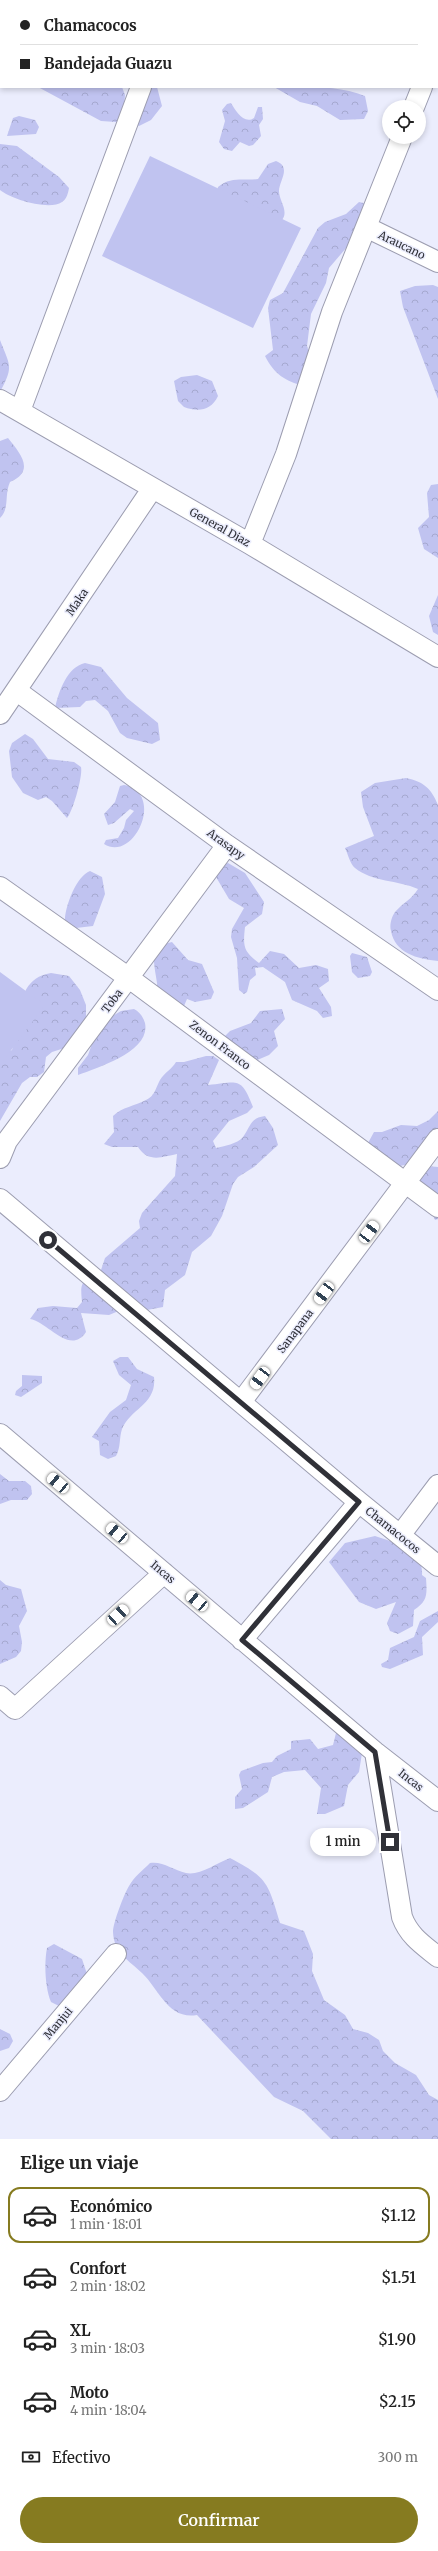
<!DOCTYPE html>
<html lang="es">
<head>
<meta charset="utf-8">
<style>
  :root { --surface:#fff; --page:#f2f2f2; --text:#222; --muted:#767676; --line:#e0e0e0; --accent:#867b20 }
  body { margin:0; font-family:Merriweather,serif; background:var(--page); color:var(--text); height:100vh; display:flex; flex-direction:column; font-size:15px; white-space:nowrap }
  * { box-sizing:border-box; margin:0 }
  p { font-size:13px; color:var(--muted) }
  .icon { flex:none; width:22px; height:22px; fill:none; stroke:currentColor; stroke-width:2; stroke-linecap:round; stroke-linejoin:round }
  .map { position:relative; height:2139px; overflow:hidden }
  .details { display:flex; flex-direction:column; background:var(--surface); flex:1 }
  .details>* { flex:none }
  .banner { position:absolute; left:0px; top:0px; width:438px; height:88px; box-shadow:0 2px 6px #0003; display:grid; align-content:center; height:88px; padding:0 20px; background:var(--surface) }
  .fabs { position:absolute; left:382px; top:100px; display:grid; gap:8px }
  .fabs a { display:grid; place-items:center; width:44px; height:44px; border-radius:50%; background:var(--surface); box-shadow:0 2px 6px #0003; font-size:20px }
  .end { position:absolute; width:18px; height:18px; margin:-9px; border:5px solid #303138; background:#fff; box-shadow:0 0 0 2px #fff }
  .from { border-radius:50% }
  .bubble { position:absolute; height:28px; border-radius:14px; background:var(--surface); box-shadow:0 2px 6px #0003; font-size:13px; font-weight:600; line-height:28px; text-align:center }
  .car { position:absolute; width:12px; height:24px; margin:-12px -6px; border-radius:5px; box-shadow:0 0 3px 1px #0007; background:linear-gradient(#fff 24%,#345 0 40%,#fff 0 76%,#345 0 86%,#fff 0) }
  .banner b { display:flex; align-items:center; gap:14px; height:38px; font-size:15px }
  .banner b+b { border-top:1px solid var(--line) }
  .banner i { width:10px; height:10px; background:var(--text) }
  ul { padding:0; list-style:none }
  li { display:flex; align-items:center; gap:12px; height:56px; margin:0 8px 6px; padding:0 12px; border:2px solid transparent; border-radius:12px }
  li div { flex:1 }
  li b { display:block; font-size:15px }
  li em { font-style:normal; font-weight:600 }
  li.on { border-color:var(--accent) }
  li>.icon { width:36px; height:36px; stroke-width:1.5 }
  h2 { padding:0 20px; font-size:18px; line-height:48px }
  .pay { display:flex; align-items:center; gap:10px; height:44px; padding:0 20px; font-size:15px }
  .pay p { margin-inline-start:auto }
  .action { display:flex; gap:8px; margin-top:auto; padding:8px 20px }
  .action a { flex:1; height:46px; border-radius:24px; background:var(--accent); color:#fff; font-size:16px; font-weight:600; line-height:46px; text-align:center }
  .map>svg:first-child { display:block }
  .forest { fill:url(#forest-crowns) }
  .pitch { fill:#c0c3f0 }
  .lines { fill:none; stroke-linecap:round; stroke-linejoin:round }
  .minor-casing { stroke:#9c9db0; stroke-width:22 }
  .minor { stroke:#fff; stroke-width:20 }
  .route { stroke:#303138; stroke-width:5 }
  .labels { text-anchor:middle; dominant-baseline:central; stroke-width:3; stroke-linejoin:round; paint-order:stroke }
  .street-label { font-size:11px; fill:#303138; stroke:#ebedfd }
</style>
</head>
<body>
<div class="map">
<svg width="438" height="2139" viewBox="0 0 438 2139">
  <defs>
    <pattern id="forest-crowns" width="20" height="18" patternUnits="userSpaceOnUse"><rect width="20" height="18" fill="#c0c3f0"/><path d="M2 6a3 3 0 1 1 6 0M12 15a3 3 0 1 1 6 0" fill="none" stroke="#a5a8cf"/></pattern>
  </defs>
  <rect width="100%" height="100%" fill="#ebedfd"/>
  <!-- forest -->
  <path class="forest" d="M38,87h84l3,8 -2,24 -7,3 -15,-1z
    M147,87h10l5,19 -11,14 -12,6 -4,-2z
    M274,87c30,0 63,-2 91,9l3,15 -4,8 -24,1 -23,-14 -17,-4z
    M231,103c4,7 13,22 23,15l4,-11h4l1,12 -4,6 2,11 -8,9 -4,1 -9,-4 -8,9 -8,-2 -5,-7 6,-21 -3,-11 5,-6z
    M19,116l16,4 4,7 -3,7 -29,2 6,-18z
    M0,144l17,2 42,31 10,11c-1,5 -2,11 -7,14 -13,9 -51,-3 -62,-12z
    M276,161c16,6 3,20 3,30 0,10 11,21 2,30l-65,-26 2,-8c13,-11 26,-6 40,-8l10,-15z
    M359,202l9,2 -9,29 -30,35 -3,15 -15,31 -4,32 5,17 -8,23c-19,-5 -30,-12 -39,-30l8,-6 -5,-42 2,-8 13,-7 35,-65 7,-6 21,-8z
    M433,285l5,2v112l-35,-92 -3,-16 15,-5z
    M0,340c10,26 14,26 0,52z
    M197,375l15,6 6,15c-7,15 -20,16 -34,11l-6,-6 -4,-20 7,-4z
    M8,438c12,15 28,33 2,44 -6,13 0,26 -10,36v-77z
    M438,484v74l-14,-9 -6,-21 11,-11 -2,-24 4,-8z
    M438,595v40l-5,-3 -4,-16z
    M85,663l16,4 26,31 31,25 2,17 -8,4 -25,-6 -7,-5 -12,-22 -13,-11 -9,1 -6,6 -25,1c4,-17 12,-41 30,-45z
    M25,734l8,5 15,20 26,3 7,5c2,9 -8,44 -14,51l-15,-17 -6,-4 -8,3 -15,-7 -11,-16 -3,-26 3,-8z
    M406,778c18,4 25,10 32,27v156c-21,-2 -43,-8 -47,-30 -2,-6 1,-16 5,-20 8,-9 15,-11 22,-22 -20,-9 -46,-7 -63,-21 -5,-4 -7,-14 -10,-20l29,-12 -11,-29 -2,-15 14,-9z
    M124,785c42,8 10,78 -20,59l2,-4 12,-2 6,-10 2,-8 8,-9 -4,-2 -16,14 -6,2 -4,-11 11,-12 5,-16z
    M228,863l17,10 19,29 -2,12 -17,13c-2,19 -2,24 14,36l11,-12 14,3 15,14 17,-3 12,4 1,12 -10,7 12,19 1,9 -9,2 -6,-7 -25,-11 -7,-18 -22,-15 -8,1 1,7 -6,5 -3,12 -3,2 -5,-4 -2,-32 -6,-21 1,-8 12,-21 -15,-9 -13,-22 4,-11z
    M90,871l12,6 3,17 -12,32 -17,2 -11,-6c-1,-13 11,-46 25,-51z
    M172,942l16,18 14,4 12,28 -3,7 -16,3 -8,-3 -3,7 -8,3 -18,-10c1,-16 -5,-29 -4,-45l10,-10z
    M352,953l15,4 5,15 -2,4 -12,2 -6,-6 -2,-16z
    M51,973l18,3 11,14 6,15v17l-12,23 -22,7 -6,5 -2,15 -7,5h-7l-8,6 -22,38v-66l12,-5c10,-28 1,-71 39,-77z
    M134,1009c6,3 9,8 11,14 6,28 -46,44 -67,52v-7l10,-13 9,-25 7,-9 17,-10z
    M282,1009l3,10 -11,12 4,15 -9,9 -14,6 -31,-24 6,-6 21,-8 9,-12z
    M206,1056h7l6,4 -11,25c30,-3 33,-9 45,22l-6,6 -18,8 -16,20 3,7c8,-2 21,-4 27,-11 8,-11 7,-19 22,-21l8,12 5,17 -24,22 -16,10 -5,7 -11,32 -11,20 -19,16 -7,23 -20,15 -2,17 -16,3h-26l-12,5 -28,-2 5,19c-16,24 -38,-10 -56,-13l8,-11 15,-2 24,2 5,-6c-2,-20 -1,-21 18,-29l5,-15 35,-30 -1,-7 3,-8 33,-37 2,-22c-15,3 -29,9 -39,-7h-26l-8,-3 10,-12 -1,-16c9,-9 22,-10 33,-16 9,-4 10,-13 14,-20 4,-7 12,-11 16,-18h8z
    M438,1111v23l-29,30 -18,4 -23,-25 6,-11h8l19,-7 16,1 12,-6z
    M427,1166l11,1v52l-3,1 -19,-44z
    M120,1357h8l9,12 17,8c3,27 -23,31 -32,52 -3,9 -1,18 -6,27l-8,3 -8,-4 -1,-14 -7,-4 18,-25 16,-12 5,-15 -12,-10 -6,-14z
    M22,1375l20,1v7l-21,14 -6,-2 1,-4 6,-5z
    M0,1474l9,7h16l6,5 1,8 -5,6h-16l-11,4z
    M375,1536c20,7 49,13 47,39l4,3c1,16 2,23 -12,32l-1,16 -15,8 -8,-3 -3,-8 9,-21 -20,7 -17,-7 -30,-40 16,-19z
    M0,1580l6,5 15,4 6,22 -8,15 3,16 -1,9 -5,6 -16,7z
    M438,1611v11l-16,15 1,18 -33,14 -8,-2 -1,-3 7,-4 2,-12 24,-11 6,-16z
    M339,1731l23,22 -3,19 -11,13 -4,21 -19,8h-8l4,-26 -16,-18 -21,2 -12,5 -4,15 -25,16 -8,1v-12l7,-8 -3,-14 2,-4 22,-8 9,-1 5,-6 14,-7v-8l19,-2 8,10 15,-4 3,-12z
    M230,1858c38,20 38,25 50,65l24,8 9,23 -1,17 12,29 21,15 8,14 15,4 11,7 4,11 12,12 21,12 13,20 9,5v39h-107l-28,-28 -29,-14 -77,-82c-29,5 -38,-26 -55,-42 -13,-13 -28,-19 -29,-41 0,-9 11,-38 16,-46 5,-9 14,-16 21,-23 13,-2 23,7 36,10 13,3 31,-10 44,-15z
    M54,1944l28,15 5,15 -28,32 -8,-4c-6,-14 -7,-39 -4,-54z
    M0,2029l10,5 3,7 -4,7 -9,3z"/>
  <!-- pitch -->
  <path class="pitch" d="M150,156l151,72 -48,100 -151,-72z
    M0,972l45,33 -45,60z"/>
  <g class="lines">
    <defs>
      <path id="minor" d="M173,1v-1
        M437,50l1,-2
        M414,107l8,-20
        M366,227l72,35
        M0,400l250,144 188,113
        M20,411l121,-324
        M250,544l36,-90 46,-142 70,-175
        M17,691l210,154 211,145
        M0,714l152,-225
        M0,887l129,91 309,229
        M0,1158l7,-17 220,-296
        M0,1199l359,303 79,64
        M241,1402l197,-263
        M0,1434l375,318 63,49
        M401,1534l37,-49
        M242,1640l117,-138
        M0,1696l15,13 149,-136
        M375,1752l27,165c7,19 21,28 36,40
        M0,2091l116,-137"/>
    </defs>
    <!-- minor casing -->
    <use href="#minor" class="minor-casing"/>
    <!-- minor -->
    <use href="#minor" class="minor"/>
  </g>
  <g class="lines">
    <!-- route -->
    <path class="route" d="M48,1240l311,262 -117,138 133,112 15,90"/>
  </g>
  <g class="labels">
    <!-- street labels -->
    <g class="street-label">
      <text transform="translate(402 245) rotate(26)">Araucano</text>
      <text transform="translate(220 527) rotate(29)">General Diaz</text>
      <text transform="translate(77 602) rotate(-56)">Maka</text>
      <text transform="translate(226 844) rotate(36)">Arasapy</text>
      <text transform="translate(112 1001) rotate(-53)">Toba</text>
      <text transform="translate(220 1045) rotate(37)">Zenon Franco</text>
      <text transform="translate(295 1331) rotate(-53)">Sanapana</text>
      <text transform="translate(393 1530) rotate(39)">Chamacocos</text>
      <text transform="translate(163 1572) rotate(40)">Incas</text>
      <text transform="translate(411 1780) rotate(38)">Incas</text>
      <text transform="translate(58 2023) rotate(-50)">Manjui</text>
    </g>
  </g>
</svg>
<div class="fabs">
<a><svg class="icon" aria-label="locate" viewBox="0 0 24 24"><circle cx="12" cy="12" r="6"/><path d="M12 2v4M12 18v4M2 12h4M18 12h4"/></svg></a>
</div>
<i class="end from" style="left:48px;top:1240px"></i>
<i class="end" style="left:390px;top:1842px"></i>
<div class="bubble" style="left:310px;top:1828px;width:66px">1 min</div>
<i class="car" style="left:369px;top:1232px;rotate:37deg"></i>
<i class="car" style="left:324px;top:1293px;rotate:217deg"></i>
<i class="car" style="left:260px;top:1378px;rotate:217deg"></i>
<i class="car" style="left:58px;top:1483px;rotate:310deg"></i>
<i class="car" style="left:117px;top:1533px;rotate:310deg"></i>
<i class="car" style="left:197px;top:1601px;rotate:310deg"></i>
<i class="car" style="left:118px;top:1615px;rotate:47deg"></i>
<div class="banner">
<b><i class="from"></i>Chamacocos</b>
<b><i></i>Bandejada Guazu</b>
</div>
</div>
<section class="details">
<h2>Elige un viaje</h2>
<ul>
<li class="on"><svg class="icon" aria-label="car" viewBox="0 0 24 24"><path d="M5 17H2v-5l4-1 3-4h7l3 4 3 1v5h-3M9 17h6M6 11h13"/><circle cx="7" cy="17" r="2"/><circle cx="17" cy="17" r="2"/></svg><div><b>Económico</b><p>1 min · 18:01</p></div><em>$1.12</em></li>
<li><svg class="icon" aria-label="car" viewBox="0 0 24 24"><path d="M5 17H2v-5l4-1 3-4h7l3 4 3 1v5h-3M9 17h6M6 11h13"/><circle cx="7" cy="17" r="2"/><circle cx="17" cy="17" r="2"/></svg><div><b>Confort</b><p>2 min · 18:02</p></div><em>$1.51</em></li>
<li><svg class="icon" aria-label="car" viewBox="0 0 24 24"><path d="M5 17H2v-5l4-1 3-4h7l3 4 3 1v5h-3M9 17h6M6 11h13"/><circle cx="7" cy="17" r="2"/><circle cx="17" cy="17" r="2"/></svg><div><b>XL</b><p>3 min · 18:03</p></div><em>$1.90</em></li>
<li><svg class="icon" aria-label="car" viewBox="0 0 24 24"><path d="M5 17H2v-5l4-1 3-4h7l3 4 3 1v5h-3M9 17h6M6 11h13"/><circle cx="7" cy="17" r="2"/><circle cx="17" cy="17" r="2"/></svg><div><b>Moto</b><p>4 min · 18:04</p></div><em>$2.15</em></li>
</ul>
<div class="pay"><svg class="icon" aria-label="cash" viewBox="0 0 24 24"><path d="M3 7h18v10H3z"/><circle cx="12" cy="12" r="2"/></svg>Efectivo<p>300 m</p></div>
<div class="action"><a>Confirmar</a></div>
</section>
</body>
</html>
